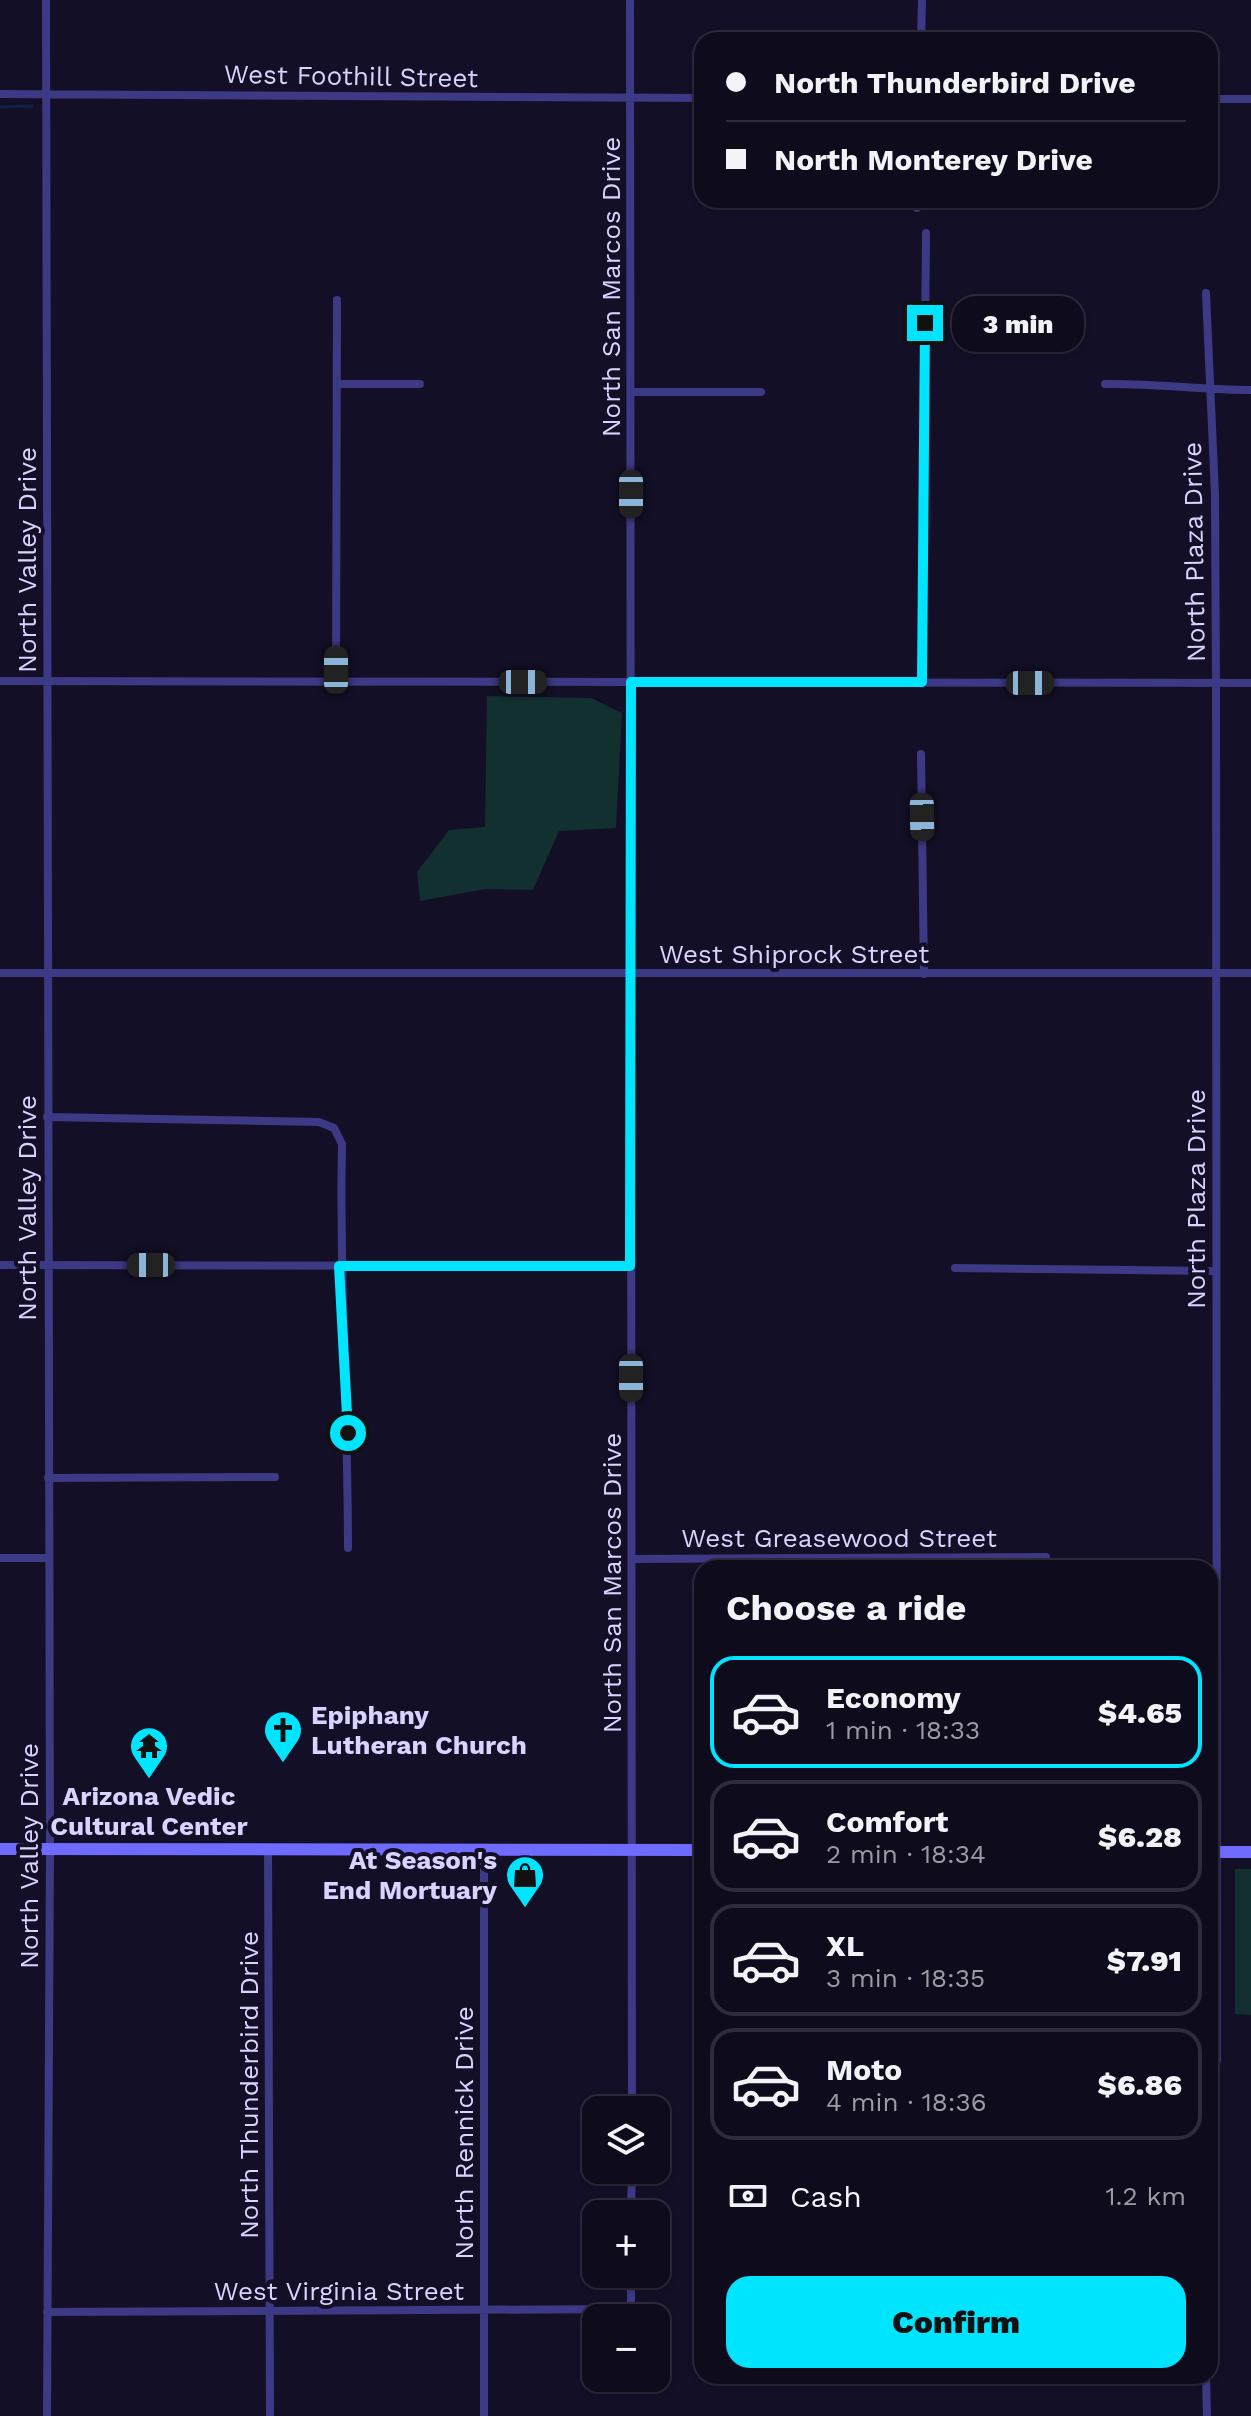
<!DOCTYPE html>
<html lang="en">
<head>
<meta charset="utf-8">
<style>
  :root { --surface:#0e0b1c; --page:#171425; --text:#f1f3f6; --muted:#9b9ba3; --line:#2e2b3b; --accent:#00e5ff }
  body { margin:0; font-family:"Work Sans",sans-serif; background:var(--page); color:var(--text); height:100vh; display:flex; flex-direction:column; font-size:30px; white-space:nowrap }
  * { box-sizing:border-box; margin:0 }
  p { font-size:26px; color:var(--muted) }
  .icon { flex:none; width:44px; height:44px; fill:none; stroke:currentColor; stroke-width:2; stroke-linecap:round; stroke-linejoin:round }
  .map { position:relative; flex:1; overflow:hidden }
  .details { position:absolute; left:694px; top:1560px; width:524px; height:824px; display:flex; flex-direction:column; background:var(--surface); border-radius:24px; box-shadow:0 2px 6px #0004,0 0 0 2px var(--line) }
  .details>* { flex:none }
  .hud { position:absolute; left:694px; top:32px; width:524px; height:176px; border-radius:24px; box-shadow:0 2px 6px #0004,0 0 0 2px var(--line); display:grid; align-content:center; height:176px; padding:0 32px; background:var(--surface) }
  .buttons { position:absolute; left:582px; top:2096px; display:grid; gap:16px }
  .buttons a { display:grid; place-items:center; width:88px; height:88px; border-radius:16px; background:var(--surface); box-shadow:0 2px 6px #0004,0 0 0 2px var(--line); font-size:40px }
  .end { position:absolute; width:36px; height:36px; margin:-18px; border:10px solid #00e5ff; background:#111; box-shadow:0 0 0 4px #111 }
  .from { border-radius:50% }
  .bubble { position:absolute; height:56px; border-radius:24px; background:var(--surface); box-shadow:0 2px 6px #0004,0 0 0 2px var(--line); font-size:26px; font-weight:800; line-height:56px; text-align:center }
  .car { position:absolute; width:24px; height:48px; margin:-24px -12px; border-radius:10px; box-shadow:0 0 6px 2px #0007; background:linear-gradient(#222 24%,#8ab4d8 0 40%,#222 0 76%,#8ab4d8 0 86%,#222 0) }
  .hud b { display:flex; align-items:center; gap:28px; height:76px; font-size:30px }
  .hud b+b { border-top:2px solid var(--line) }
  .hud i { width:20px; height:20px; background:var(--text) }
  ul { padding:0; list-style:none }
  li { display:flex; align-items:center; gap:24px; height:112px; margin:0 16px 12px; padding:0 16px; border:4px solid var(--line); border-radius:24px }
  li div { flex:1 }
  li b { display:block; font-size:30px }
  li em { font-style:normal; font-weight:800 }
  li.current { border-color:var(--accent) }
  li>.icon { width:72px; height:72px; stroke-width:1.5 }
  h2 { padding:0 32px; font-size:36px; line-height:96px }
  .pay { display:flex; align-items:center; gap:20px; height:88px; padding:0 32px; font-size:30px }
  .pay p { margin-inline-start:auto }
  .cta { display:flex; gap:16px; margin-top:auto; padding:16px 32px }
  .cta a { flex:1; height:92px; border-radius:24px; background:var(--accent); color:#111; font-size:32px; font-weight:800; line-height:92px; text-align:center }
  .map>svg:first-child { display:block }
  .green { fill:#12302f }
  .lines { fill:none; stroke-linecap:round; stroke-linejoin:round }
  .stream { stroke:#0c2248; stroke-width:3 }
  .minor { stroke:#3d3a85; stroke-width:8 }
  .secondary { stroke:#6f6bff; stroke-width:12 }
  .route { stroke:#00e5ff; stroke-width:10 }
  .labels { text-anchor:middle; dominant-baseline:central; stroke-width:8; stroke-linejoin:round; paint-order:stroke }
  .street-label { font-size:26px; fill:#d9d4ff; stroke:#130f26 }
  .poi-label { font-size:26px; font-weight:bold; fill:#d9d4ff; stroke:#130f26; text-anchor:start }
</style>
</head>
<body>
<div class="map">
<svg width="1251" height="2416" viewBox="0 0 1251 2416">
  <rect width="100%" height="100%" fill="#130f26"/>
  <!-- green -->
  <path class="green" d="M487,696l104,2 31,15 -6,115 -57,3 -26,59 -48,-1 -65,12 -3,-29 32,-42 36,-3z
    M1235,1869h16v146l-16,-1z"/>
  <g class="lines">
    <!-- stream -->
    <path class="stream" d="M0,107l32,-1"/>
    <!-- minor -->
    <path class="minor" d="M46,0l4,1849 -3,567
      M630,0l2,2110
      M921,40l1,-40
      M0,94l702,4
      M1210,99h41
      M917,208v-8
      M1206,293l9,201 1,189 1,1376 -7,46
      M337,384h83
      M1105,384c49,-1 97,6 146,6
      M631,392h130
      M0,681l1251,2
      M336,682l1,-382
      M922,682l4,-449
      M921,754l3,220
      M0,973h1251
      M47,1117l272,5 15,6 8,16c-3,135 6,269 6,404
      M0,1265l630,1
      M955,1268l261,3
      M48,1478l227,-1
      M0,1558h48
      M632,1559l414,-2
      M268,1850l2,566
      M631,2214l1,-44
      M47,2312l584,-3v-35
      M1206,2376l1,40
      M484,2416v-566"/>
    <!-- secondary -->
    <path class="secondary" d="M0,1849l702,1
      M1210,1852h41"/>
  </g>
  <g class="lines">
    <!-- route -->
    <path class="route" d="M348,1433l-9,-167h291l1,-584h291l3,-359"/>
  </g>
  <!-- icons -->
  <defs>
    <symbol id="church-pin" viewBox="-11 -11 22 30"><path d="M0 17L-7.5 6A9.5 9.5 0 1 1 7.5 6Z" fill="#00e5ff" stroke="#130f26"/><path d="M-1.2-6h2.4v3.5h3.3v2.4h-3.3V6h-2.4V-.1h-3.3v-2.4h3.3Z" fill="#111"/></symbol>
    <symbol id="temple-pin" viewBox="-11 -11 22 30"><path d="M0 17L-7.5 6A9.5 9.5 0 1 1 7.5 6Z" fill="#00e5ff" stroke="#130f26"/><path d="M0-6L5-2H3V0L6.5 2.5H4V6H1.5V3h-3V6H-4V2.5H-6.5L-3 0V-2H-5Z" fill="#111"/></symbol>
    <symbol id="shop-pin" viewBox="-11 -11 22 30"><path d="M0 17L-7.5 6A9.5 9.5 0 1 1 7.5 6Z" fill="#00e5ff" stroke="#130f26"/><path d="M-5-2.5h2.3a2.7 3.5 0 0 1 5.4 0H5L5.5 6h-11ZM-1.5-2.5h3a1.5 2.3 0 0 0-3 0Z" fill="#111"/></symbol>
  </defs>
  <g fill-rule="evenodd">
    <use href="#church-pin" x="261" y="1708" width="44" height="60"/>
    <use href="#temple-pin" x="127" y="1724" width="44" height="60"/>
    <use href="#shop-pin" x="503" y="1853" width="44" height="60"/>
  </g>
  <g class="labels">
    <!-- street labels -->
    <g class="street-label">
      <text transform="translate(351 76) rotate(1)">West Foothill Street</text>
      <text transform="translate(611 287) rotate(-90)">North San Marcos Drive</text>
      <text transform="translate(1194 552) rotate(-91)">North Plaza Drive</text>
      <text transform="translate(27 560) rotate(-90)">North Valley Drive</text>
      <text x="794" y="954">West Shiprock Street</text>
      <text transform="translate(1196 1199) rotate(-90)">North Plaza Drive</text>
      <text transform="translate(27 1208) rotate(-90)">North Valley Drive</text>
      <text x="839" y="1538">West Greasewood Street</text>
      <text transform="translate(612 1583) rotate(-90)">North San Marcos Drive</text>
      <text transform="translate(29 1856) rotate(-90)">North Valley Drive</text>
      <text transform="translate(249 2085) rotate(-90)">North Thunderbird Drive</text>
      <text transform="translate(464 2133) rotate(-90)">North Rennick Drive</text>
      <text x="339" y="2291">West Virginia Street</text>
    </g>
    <!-- poi labels -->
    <g class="poi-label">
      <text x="311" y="1715">Epiphany<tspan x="311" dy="30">Lutheran Church</tspan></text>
      <text x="149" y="1796" text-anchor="middle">Arizona Vedic<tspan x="149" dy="30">Cultural Center</tspan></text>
      <text x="497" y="1860" text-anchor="end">At Season's<tspan x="497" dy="30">End Mortuary</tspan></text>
    </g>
  </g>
</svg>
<div class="buttons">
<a><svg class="icon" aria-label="layers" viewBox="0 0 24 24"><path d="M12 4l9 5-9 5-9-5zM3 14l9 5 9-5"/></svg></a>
<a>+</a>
<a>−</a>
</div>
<i class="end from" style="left:348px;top:1433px"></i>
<i class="end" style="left:925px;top:323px"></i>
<div class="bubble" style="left:952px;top:296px;width:132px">3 min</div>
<i class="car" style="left:631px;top:494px;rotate:180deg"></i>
<i class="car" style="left:336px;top:670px;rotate:0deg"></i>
<i class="car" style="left:523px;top:682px;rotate:90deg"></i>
<i class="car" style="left:1030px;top:683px;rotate:90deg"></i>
<i class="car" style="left:922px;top:817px;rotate:179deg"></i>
<i class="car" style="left:151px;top:1265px;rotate:270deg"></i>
<i class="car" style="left:631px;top:1378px;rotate:180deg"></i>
<div class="hud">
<b><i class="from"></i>North Thunderbird Drive</b>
<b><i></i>North Monterey Drive</b>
</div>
<section class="details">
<h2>Choose a ride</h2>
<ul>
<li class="current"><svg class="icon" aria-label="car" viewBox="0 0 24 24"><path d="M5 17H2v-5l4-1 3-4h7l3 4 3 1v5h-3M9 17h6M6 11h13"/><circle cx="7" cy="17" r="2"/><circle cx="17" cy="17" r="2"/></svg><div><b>Economy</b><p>1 min · 18:33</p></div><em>$4.65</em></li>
<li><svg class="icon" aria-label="car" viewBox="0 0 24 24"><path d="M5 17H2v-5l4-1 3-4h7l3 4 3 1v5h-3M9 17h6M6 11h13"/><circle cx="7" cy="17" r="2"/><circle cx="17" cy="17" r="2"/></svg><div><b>Comfort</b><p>2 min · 18:34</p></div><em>$6.28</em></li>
<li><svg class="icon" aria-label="car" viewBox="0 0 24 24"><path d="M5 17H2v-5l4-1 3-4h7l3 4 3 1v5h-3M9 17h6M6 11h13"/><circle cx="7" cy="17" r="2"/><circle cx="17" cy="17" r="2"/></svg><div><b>XL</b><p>3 min · 18:35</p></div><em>$7.91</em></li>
<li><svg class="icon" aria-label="car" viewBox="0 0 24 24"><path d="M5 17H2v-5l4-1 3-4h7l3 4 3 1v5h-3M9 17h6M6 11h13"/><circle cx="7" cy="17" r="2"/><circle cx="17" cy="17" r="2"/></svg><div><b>Moto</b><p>4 min · 18:36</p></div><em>$6.86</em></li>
</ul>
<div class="pay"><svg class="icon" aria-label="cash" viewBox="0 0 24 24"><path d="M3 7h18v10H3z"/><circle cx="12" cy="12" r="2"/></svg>Cash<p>1.2 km</p></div>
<div class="cta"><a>Confirm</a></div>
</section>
</div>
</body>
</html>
